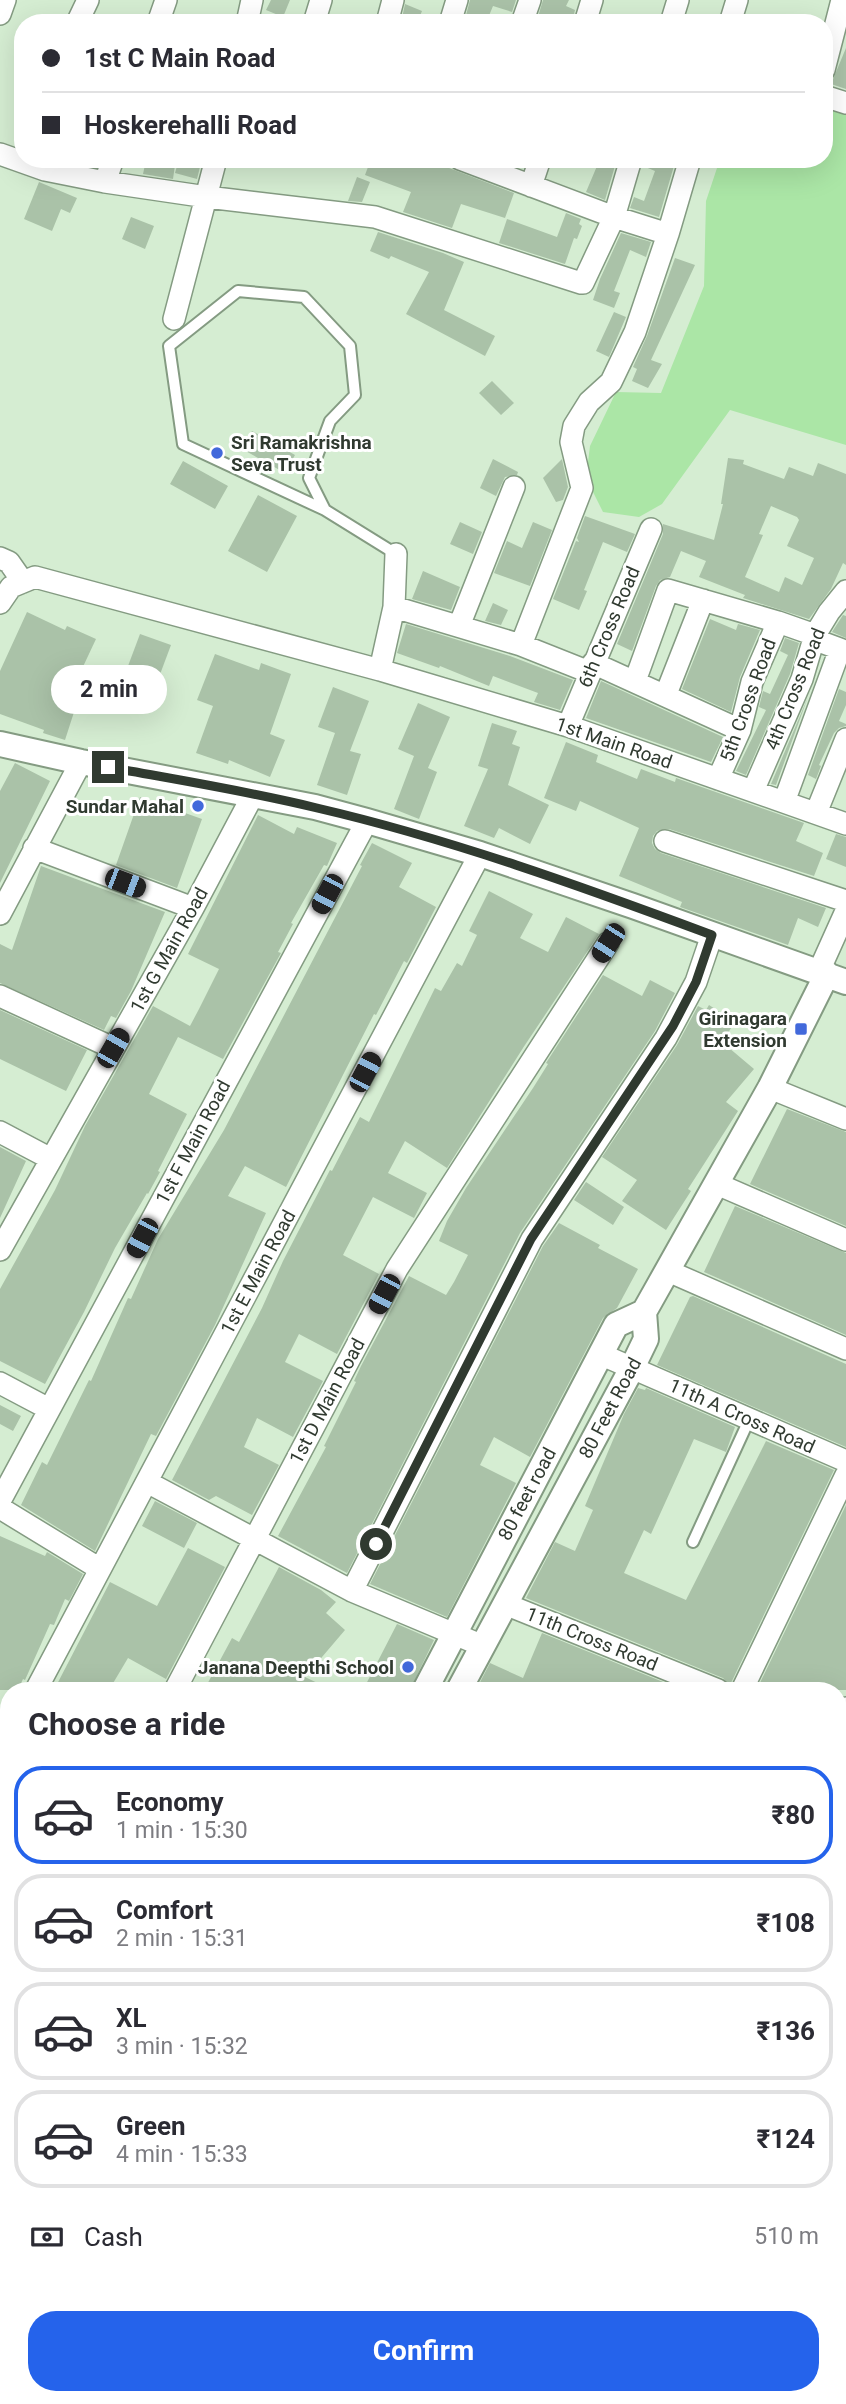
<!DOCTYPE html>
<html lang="en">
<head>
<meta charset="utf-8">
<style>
  :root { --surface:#fff; --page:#f2f2f3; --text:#2b2b33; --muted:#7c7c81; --line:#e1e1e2; --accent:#2563eb }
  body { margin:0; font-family:Roboto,sans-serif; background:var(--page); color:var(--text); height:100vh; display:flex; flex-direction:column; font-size:26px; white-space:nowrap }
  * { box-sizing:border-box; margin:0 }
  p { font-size:23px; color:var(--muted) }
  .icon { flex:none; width:38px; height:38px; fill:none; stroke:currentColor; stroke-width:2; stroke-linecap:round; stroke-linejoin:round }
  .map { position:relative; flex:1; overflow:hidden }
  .details { position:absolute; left:0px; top:1682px; width:847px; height:723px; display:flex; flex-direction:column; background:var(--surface); border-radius:28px 28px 0 0; box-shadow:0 7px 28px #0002 }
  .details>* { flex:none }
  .hud { position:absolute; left:14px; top:14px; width:819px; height:154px; border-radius:28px; box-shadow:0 7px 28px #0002; display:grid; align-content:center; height:154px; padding:0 28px; background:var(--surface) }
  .end { position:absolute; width:32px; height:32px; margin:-16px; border:9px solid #303a30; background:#fff; box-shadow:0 0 0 4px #fff }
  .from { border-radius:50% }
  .bubble { position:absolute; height:49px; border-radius:24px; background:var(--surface); box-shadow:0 7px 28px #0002; font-size:23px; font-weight:700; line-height:49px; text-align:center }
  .car { position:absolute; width:21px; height:42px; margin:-21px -10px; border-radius:9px; box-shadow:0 0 5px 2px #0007; background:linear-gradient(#222 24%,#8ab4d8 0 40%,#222 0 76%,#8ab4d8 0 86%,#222 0) }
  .hud b { display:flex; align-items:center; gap:24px; height:66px; font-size:26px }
  .hud b+b { border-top:2px solid var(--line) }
  .hud i { width:18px; height:18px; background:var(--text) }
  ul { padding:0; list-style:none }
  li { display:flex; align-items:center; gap:21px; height:98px; margin:0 14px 10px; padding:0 14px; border:4px solid var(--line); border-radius:28px }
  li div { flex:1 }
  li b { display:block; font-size:26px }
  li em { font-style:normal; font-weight:700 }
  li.current { border-color:var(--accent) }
  li>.icon { width:63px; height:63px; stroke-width:1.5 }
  h2 { padding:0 28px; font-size:32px; line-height:84px }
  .pay { display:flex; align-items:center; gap:18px; height:77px; padding:0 28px; font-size:26px }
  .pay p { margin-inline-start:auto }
  .button { display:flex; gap:14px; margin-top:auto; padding:14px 28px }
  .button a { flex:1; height:80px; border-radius:28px; background:var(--accent); color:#fff; font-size:28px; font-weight:700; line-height:80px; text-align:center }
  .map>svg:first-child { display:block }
  .green { fill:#abe6a6 }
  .building { fill:#aac2a8; fill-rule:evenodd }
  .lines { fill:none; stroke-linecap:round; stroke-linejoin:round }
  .service-casing { stroke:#849b82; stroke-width:14 }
  .minor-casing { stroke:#849b82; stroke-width:24 }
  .tertiary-casing { stroke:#849b82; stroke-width:28 }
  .path { stroke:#8ea08c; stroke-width:3.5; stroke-dasharray:7 3.5; stroke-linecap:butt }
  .service { stroke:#fff; stroke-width:10 }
  .minor { stroke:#fff; stroke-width:21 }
  .tertiary { stroke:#fff; stroke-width:24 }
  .route { stroke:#303a30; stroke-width:9 }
  .poi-dot { fill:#4269db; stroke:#fff; stroke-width:2.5 }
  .labels { text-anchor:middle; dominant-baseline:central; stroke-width:6; stroke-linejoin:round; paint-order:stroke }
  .poi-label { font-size:19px; font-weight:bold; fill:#303a30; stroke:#fff; text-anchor:end }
  .street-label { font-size:19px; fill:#303a30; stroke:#fff }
</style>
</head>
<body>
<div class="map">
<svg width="846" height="2404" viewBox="0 0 846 2404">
  <rect width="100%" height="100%" fill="#d5edd2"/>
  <!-- green -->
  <path class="green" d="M824,104l22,6v335l-116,-35 -68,94 -23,13 -36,-5 -17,-34 4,-32 26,-54 45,1 43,-107 2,-85 14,-42h104z
    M838,2083l8,3v72l-8,-4z
    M838,2160l8,3v228l-8,-3z"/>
  <!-- building -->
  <path class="building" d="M271,0h19l-7,17 -17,-7z
    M470,0h46l-4,12 -19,-6 -7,17h-22z
    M543,0h26l-3,6 9,4 -3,13h-30l-5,-3z
    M405,4l17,7 -5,12h-16z
    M846,48v41l-15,-5z
    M179,159h23l-5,20 -22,-6z
    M371,159h55l88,34 -9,25 -44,-14 -9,24 -49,-16 8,-20 -46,-17z
    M600,159h17l-12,41 -19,-8z
    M644,159h32l-17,58 -29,-9 4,-11 10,4 11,-30 -12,-5z
    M146,160l29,5 -2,14 -30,-5z
    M357,177l13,5 -8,20 -14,-1z
    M39,182l38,16 -7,15 -9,-4 -9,22 -28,-12z
    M566,213l15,6 -2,5 3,2 -5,13 -3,-1 -9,26 -66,-21 8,-24 50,18z
    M131,217l23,9 -9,23 -23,-10z
    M378,232l65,21 21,9 -20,48 51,26 -10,20 -79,-42 23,-42 -38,-16 -2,3 -19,-8z
    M621,233l30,9 -5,15 -16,-7 -16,41 6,2 -6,15 -21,-8 7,-21z
    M675,258l20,7 -44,95 11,4 -14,24 -16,-7 5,-12 -4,-2 14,-31z
    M614,312l12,5 -17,40 -13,-6z
    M492,381l22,22 -13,12 -22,-22z
    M252,431l43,24 -10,18 -43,-24z
    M728,458l16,2 -1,4 41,15 5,-12 24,9 5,-13 28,11v91l-3,-2 -12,26 -22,30 -66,-21 2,-3 -46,-18 7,-16 -25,-10 -11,26 -10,3 -4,6 -24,65 -15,-7 46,-110v-10l51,16 9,-36h-2zM771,506l26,11 2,3 -12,26 27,12 -12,27 -17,-8 -6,15 -34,-15 18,-42 -4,-1z
    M493,459l25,13 -1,3 -12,2 -9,19 -16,-8z
    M562,459l6,28 -5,13 -7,2 -13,-24z
    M183,461l45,25 -13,23 -45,-25z
    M258,495l39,21 -30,56 -39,-21z
    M585,516l50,18 -8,18 -24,-10 -19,48 3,1 -8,19 -26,-11 23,-58 3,1 -2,-4z
    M460,522l22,10 -9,22 -23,-10z
    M533,522l19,8 -22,56 -36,-13 13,-32 15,7z
    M423,571l37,16 -9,23 -39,-11z
    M493,603l15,7 -7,15 -16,-4z
    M27,612l38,18 2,-4 29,13 -23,49 13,4 -5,19 -6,-2 -10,31 -22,-7 1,-3 -44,-16v-43z
    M843,615l3,1v22l-14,-6z
    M710,619l26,11 2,-6 22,6 -20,47 -9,35 -49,-23z
    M406,624l104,32 63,24 -13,30 -26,-8 4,-9 -45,-17 -4,10 -49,-20 -1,2 -42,-15z
    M140,634l31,11 -18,48 -31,-11z
    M785,638l14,5 -9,31 -44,101 -10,-4 30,-61 -7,-3 4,-16 7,3 18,-39 -8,-4z
    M215,654l44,16 2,-7 30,11 -21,60 15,6 -15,37 -41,-17 -1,4 -32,-11 17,-47 -16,-6z
    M601,681l122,56 -12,25 -125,-44z
    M333,687l36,14 -19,50 11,3 -14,41 -30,-10 18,-52 -17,-6z
    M839,689l7,3v13l-7,16 7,3v2l-7,2 -5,5 -15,32 2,1 -5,13 -8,-4z
    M808,697l-32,88 -5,-1z
    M418,703l32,14 -22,51 9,4 -18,47 -25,-10 20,-53 -16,-7z
    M492,723l25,8 -5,13 8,3 -12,38 41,20 -19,39 -31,-16 -5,10 -30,-12 24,-57 -10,-3z
    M566,742l32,13 -2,7 41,17 4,-10 34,13 1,-4 128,45 -8,18 27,12 -9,23 -145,-47 -12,2 -4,5 -1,7 3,6 6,4 165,55 -8,19 -20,-9 -10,27 -108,-38 2,-5 -63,-26 20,-48 -59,-27 -4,10 -32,-13z
    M15,763l35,18 -50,102v-92z
    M140,797l62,22 -25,69 -61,-23z
    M258,815l36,19 3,-7 40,16 -10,23 -3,-1 -33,58 2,1 -15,28 3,1 -58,106 -45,-22 -29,57 38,20 -29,57 2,1 -12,22 -1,-1 -32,55 -31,64 -39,72 -45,-23v-72l55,-99 30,-64 68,-120 37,20 9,-17 20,-40 -31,-15z
    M836,834l10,3v30l-20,-8z
    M372,843l40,20 -13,24 37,20 -29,56 -3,-2 -28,54 -2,-1 -88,173 -41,-21 -17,30 38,17 -51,112 -59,111 -5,-2 -56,117 -74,-46 21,-43 5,3 42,-85 2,1 37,-83 3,1 27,-60 66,-109 138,-264 -2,-1z
    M41,866l124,46 -34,79 -15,27 -5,-2 -7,14 -104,-47v-39l12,6z
    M489,891l44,23 -13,24 28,14 18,-35 33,17 -76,114 -76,120 -42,-27 -17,32 39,20 -13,25 -41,-21 -30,58 36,19 -42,80 -38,-20 -14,28 38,19 -30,56 -36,-19 -13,29 35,18 -27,50 -36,-19 -7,4 -37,-20 90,-172 21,-47 47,-91 2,1 28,-54 9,5 66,-134 6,3 16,-28 5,3 15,-31 -8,-4z
    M603,975l39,21 8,-16 25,13 -20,38 -135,202 -173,340 -69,-37 48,-89 -2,-1 32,-64 -2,-1 7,-15 48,-90 37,19 8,-13 14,-27 -29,-14 8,-20 19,-33 67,-100 15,-24 -2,-1z
    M709,1005l26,17 -13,20 32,27 -28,33 12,9 -50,78 3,2 -25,39 -44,-29 15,-21 -35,-23 75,-112 21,-39 8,4z
    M0,1010l87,40 -21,41 -66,-32z
    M787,1109l59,23v94l-96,-42z
    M0,1147l26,14 -26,57z
    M586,1182l38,25 -11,18 -39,-25z
    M735,1206l111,47v82l-142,-63z
    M559,1223l41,22 -2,3 40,21 -21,39 -14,10 -73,139 -36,-20 -14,28 36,18 -69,134 -77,-33 173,-338z
    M693,1296l153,68v83l-189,-82 33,-68z
    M638,1388l7,2 1,-2 89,39 -9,25 -32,-13 -43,95 -7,-4 -20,43 62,27 80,-159 68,29 -104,215 -7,-7 -197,-80 29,-56 20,9 18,-41 -8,-4 39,-92z
    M0,1405l21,11 -8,15 -13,-7z
    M155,1501l42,22 -13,25 -42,-22z
    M846,1505v185h-85l-4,-1z
    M0,1536l45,20 2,-4 36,22 -14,27 -4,-2 -11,26 -4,-1 -25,56 -2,-1 -5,11h-18z
    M188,1548l37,19 -59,112 -38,-21 -19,32h-55l56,-108 47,24z
    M279,1567l42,23 15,12 -10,11 19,17 -40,47 27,13h-128l28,-52 7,4z
    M397,1624l37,16 -24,50h-47z
    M542,1633l141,57h-207l14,-27 33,15z"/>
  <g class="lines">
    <defs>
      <path id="service" d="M325,510l-16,-32 21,-57 25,-26 -5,-49 -46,-49 -66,-6 -69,55 14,98 142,66 71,44
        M693,1542l56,-122"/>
      <path id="minor" d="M0,14l5,-14
        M77,23l11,-23
        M158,23l8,-23
        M247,23l5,-23
        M314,23l7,-23
        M387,23l6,-23
        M450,23l7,-23
        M522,23l8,-23
        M585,23l7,-23
        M671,23l7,-23
        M730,23l7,-23
        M824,70l18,-70
        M824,96l22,7
        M0,154l45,16 60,12 102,15 168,20 206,66h2l31,-66 17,-58
        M460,159l154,58 54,17
        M105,182l8,-23
        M531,186l9,-27
        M174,319l42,-160
        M0,558l9,4 14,20
        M0,603l11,-16 24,-10 345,93 188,56 278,98
        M394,607l127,38
        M459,626l55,-139
        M593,663l147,67
        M380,670l14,-63 2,-53
        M589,672l-68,-27 61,-157 -11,-46 3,-16 15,-24 22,-20 24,-50 33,-98 22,-75
        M635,681l33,-91 110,32 37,13
        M666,694l37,-94
        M568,726l83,-197
        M718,779l22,-49 12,-48 26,-60
        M753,791l49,-112 13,-44 14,-23 17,-21
        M784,802l56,-153 -27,-10
        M816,813l30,-74
        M665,841l181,60
        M34,848l159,60
        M0,914l81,-152
        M819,971l27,-60
        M0,996l113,52
        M770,1088l76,31
        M0,1132l51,27
        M717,1184l129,56
        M0,1250l193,-342 60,-113
        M668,1271l178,78
        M600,1354l246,107
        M0,1383l49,26
        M147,1482l205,109 131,55
        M0,1501l367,-680
        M0,1508l100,61
        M352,1591l180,-352 134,-201 30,-56 16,-47
        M505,1604l213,86
        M36,1690l444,-836
        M175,1690l222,-421 211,-326
        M742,1690l104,-215
        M838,1722l8,-14
        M838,1738l8,3
        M0,1759l9,-17
        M0,1773l9,5
        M838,1988l8,3
        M0,2028l9,-17
        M838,2077l8,3
        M0,2241l9,-16
        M0,2268l9,4
        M552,2396l22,8
        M824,2396l17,8
        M208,2404l4,-8
        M415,2404l1,-8
        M718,2404l5,-8"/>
      <path id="tertiary" d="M0,744l81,18 234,45 52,14 113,33 153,52 213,76
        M425,1690l191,-365 28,-13
        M459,1690l173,-322 14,-29 -2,-27 126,-224 57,-114
        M838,1868l8,3
        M42,2404l5,-8
        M73,2404l5,-8"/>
    </defs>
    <!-- service casing -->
    <use href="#service" class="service-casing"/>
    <!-- minor casing -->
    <use href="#minor" class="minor-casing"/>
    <!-- tertiary casing -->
    <use href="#tertiary" class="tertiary-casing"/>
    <!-- path -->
    <path class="path" d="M838,2117l8,-19"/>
    <!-- service -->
    <use href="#service" class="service"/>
    <!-- minor -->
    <use href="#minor" class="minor"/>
    <!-- tertiary -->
    <use href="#tertiary" class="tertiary"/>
  </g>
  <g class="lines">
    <!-- route -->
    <path class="route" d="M108,767c70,13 140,24 209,41 134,31 266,79 395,127l-16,47 -23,44 -142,213 -155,305"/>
  </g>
  <!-- markers -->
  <g class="poi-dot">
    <circle cx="217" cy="453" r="7"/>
    <circle cx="198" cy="806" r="7"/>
    <rect x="794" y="1022" width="14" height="14" rx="3.5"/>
    <circle cx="408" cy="1667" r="7"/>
  </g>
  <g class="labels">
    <!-- poi labels -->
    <g class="poi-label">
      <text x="231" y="442" text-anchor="start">Sri Ramakrishna<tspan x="231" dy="22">Seva Trust</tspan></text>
      <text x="184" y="806">Sundar Mahal</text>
      <text x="787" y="1018">Girinagara<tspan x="787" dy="22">Extension</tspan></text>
      <text x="394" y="1667">Janana Deepthi School</text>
    </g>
    <!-- street labels -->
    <g class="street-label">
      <text transform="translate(609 627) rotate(-67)">6th Cross Road</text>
      <text transform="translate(795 689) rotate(-68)">4th Cross Road</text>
      <text transform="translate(748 700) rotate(-70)">5th Cross Road</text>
      <text transform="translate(614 743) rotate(19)">1st Main Road</text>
      <text transform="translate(169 950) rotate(-61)">1st G Main Road</text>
      <text transform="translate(193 1142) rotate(-62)">1st F Main Road</text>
      <text transform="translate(258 1272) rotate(-62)">1st E Main Road</text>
      <text transform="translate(327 1401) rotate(-62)">1st D Main Road</text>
      <text transform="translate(610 1408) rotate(-62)">80 Feet Road</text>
      <text transform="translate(742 1416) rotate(24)">11th A Cross Road</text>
      <text transform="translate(527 1494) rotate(-62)">80 feet road</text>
      <text transform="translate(592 1639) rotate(22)">11th Cross Road</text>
    </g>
  </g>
</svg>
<i class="end from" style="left:376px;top:1544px"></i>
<i class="end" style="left:108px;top:767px"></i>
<div class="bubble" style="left:51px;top:665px;width:116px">2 min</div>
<i class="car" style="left:125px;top:883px;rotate:111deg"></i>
<i class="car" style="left:327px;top:894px;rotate:208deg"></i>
<i class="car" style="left:608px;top:943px;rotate:213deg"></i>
<i class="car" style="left:113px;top:1048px;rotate:30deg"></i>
<i class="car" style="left:365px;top:1072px;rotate:28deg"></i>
<i class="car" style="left:142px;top:1238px;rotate:208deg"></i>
<i class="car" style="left:384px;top:1294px;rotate:208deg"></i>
<div class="hud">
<b><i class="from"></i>1st C Main Road</b>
<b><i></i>Hoskerehalli Road</b>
</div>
<section class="details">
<h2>Choose a ride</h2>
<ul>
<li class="current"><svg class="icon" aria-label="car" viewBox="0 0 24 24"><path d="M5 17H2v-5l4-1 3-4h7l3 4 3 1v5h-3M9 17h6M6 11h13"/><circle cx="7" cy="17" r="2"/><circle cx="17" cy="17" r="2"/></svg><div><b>Economy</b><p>1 min · 15:30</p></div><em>₹80</em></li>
<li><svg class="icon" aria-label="car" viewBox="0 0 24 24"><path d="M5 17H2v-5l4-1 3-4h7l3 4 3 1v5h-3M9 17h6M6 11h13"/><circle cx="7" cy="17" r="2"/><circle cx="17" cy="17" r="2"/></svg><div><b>Comfort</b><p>2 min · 15:31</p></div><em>₹108</em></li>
<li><svg class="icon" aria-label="car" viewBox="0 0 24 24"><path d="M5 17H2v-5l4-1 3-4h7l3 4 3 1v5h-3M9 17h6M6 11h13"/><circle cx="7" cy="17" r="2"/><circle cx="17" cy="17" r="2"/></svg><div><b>XL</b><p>3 min · 15:32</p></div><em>₹136</em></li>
<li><svg class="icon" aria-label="car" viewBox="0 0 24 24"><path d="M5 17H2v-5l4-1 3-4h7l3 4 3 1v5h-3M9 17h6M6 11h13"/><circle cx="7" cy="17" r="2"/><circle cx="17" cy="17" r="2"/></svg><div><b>Green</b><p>4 min · 15:33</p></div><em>₹124</em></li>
</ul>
<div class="pay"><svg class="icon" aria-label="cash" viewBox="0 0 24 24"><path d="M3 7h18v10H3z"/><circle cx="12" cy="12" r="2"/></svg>Cash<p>510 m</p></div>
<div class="button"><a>Confirm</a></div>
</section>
</div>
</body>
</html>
